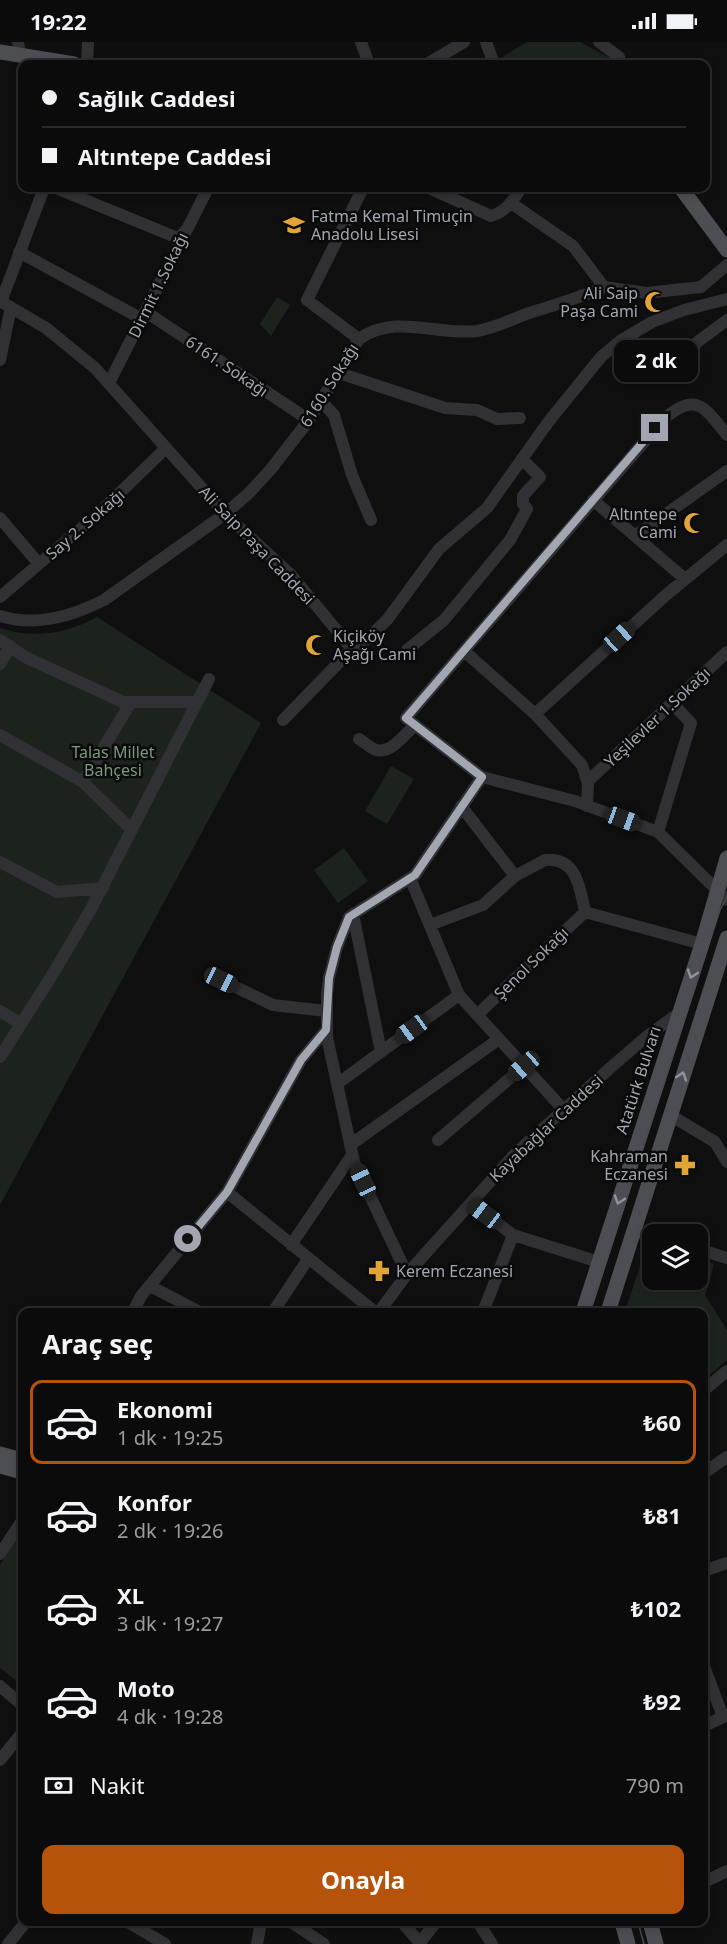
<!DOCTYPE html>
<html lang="tr">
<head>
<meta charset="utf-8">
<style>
  :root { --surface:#0b0b0c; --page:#19191a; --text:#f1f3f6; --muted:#9a9b9d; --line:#2b2b2d; --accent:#b45309 }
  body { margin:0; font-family:"Noto Sans",sans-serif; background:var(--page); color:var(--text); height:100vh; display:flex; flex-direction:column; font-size:22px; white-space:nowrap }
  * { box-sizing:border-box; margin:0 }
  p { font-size:20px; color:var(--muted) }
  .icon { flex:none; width:33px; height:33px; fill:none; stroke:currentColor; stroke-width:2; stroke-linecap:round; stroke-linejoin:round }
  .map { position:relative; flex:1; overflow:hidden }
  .sheet { position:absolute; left:18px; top:1266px; width:690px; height:618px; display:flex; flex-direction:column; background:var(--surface); border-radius:12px; box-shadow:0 3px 9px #0003,0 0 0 2px var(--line) }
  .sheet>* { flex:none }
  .hud { position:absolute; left:18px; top:18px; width:692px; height:132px; border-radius:12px; box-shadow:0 3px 9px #0003,0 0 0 2px var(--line); display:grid; align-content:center; height:132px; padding:0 24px; background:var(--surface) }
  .tools { position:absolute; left:642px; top:1182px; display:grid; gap:12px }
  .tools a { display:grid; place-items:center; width:66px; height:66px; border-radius:12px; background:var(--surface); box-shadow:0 3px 9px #0003,0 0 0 2px var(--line); font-size:30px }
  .end { position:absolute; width:27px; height:27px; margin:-14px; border:8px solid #a1a6b0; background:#111; box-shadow:0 0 0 3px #111 }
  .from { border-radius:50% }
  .bubble { position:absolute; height:42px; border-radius:12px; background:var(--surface); box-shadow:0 3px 9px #0003,0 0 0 2px var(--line); font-size:20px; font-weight:700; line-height:42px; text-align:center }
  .car { position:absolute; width:18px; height:36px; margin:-18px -9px; border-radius:8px; box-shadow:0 0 4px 2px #0007; background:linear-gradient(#222 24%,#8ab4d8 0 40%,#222 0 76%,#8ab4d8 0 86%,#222 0) }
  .hud b { display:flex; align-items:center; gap:21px; height:57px; font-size:22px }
  .hud b+b { border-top:2px solid var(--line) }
  .hud i { width:15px; height:15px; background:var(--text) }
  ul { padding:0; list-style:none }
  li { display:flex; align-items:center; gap:18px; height:84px; margin:0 12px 9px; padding:0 12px; border:3px solid transparent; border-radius:12px }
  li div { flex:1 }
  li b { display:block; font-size:22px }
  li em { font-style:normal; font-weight:700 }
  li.active { border-color:var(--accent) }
  li>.icon { width:54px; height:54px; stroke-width:1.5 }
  h2 { padding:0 24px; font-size:27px; line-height:72px }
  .pay { display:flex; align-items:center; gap:15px; height:66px; padding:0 24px; font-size:22px }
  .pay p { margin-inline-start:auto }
  .button { display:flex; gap:12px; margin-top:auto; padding:12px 24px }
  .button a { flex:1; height:69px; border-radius:12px; background:var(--accent); color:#fff; font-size:24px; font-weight:700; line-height:69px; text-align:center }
  .status { display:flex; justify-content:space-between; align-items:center; height:42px; padding:0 30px; background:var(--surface); direction:ltr }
  .status svg { height:16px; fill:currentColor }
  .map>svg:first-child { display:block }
  .green { fill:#1c231d }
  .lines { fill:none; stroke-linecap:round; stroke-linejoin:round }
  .minor { stroke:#313135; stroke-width:12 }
  .major { stroke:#4d4e54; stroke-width:15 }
  .tram { stroke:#4a4b50; stroke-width:1.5 }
  .oneway { stroke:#90949e }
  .route { stroke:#a1a6b0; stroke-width:8 }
  .labels { text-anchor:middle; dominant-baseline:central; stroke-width:5; stroke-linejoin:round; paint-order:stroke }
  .poi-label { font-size:16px; fill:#a1a6b0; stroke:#0a0a0b; text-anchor:start }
  .street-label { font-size:16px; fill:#a1a6b0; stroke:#0a0a0b }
  .park-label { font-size:16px; fill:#7a9a7b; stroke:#0a0a0b }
</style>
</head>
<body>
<div class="status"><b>19:22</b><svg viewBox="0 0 49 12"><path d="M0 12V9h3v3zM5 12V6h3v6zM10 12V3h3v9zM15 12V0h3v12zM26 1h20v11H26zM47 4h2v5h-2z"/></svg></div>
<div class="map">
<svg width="727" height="1902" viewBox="0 0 727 1902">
  <rect width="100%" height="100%" fill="#0f0f10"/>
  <!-- green -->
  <path class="green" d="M527,0h53l32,17 -3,5h-105l-2,-7z
    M277,255l13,8 -19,31 -11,-12z
    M97,575l164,106 -261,482v-577c33,11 66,6 97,-11z
    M391,724l23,13 -27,45 -22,-13z
    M344,806l24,33 -30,22 -24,-33z
    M648,1199l4,1v38h46v-22l16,6 -9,31 22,35v30l-23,20v-68h-79z
    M22,1490v153l-22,-17v-103z"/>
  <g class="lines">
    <!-- minor -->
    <path class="minor" d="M18,0l2,13
      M361,0l8,22
      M486,0l8,22
      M599,0l20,15 -5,7
      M87,22l1,-22
      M427,22l37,-22
      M56,146l124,51 4,-7
      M429,146l62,28c14,-3 23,-17 30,-28
      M511,161l62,43 31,41 43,6 54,-6 26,-22
      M19,210l123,67
      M0,259l46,27 49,40 130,146 67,62 60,73 14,-9 21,-20 52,-71 48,-41 62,-87 52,-64 19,-16 32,-19 32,-12 43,-11
      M1,260l43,-114
      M146,270l163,108
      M359,297c37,-26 78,-3 118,-8 19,-3 35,-12 52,-18 26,-8 50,-15 75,-26
      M651,316l19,-2 16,1 5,-4 5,-10 31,-23
      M0,318l11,-53
      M339,331l106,35 32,2 20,9 23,-1
      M109,341l99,-195
      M321,359l13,14 18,60 19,45
      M727,393c-22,-27 -31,-45 -64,-15l-257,298 76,59 93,24 83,31 69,68
      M593,458l92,79
      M0,476l39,46
      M635,494l92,-65
      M0,555l99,-84 67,-65
      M0,574c36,11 71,1 104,-16l121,-86 24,-21 22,-24 38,-49 50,-81 -52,-39 56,-112
      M0,598l25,17 98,45h74
      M407,608l37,-30 66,-80 17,-31 -4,-5v-8l17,-19 -18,-18
      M464,609l71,63 47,51 6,19 -1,22
      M0,622l10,-18
      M535,672l131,-119 61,-50
      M283,678l69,-71
      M0,693l83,47 48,-80
      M359,697c5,3 11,9 17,11 15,4 29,-16 39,-25
      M588,739l139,-129
      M83,740l49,48
      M461,764l54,70
      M658,790l33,-109 -19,-20
      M0,820l57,30 46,-4
      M410,836l49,117 104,114
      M585,870l117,32
      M353,872l28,138
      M430,883l53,-20 32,-29 30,-16c32,-3 35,28 40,52
      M221,938l52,25 53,6
      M0,969l21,13
      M477,973l108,-103
      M0,1015l54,-85 37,-63 118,-230
      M337,1042l122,-89
      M670,1073l45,27 12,20
      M438,1098l86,-74
      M350,1103l149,-106
      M227,1150l148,120
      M471,1161l42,32 86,27
      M633,1188l19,6
      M291,1203l61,-90
      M698,1207l29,9
      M407,1232l-53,-112 -27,-125v-43l2,-16 8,-31 12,-30 66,-42 67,-98
      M150,1244l50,26
      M133,1270l8,-16 86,-104 74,-132 25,-30
      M273,1270l35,-53
      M379,1270l28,-38 108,-120 94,-85 37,-32 33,-24
      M483,1270l30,-77
      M704,1348l23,-19
      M704,1431l23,-16
      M0,1512l22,-33
      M704,1529l23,-8
      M704,1624l19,51
      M0,1644l22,19
      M704,1684l23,-11
      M0,1718l22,-27
      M704,1840l23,-11
      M128,1880l37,22
      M291,1880l33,22
      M402,1880l18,21
      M478,1880l14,22
      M8,1902l18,-22
      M257,1902l4,-22
      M419,1902l17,-22"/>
    <!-- major -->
    <path class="major" d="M0,10l74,12
      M681,146l46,62
      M583,1270l119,-368 25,-86
      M608,1270l119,-374
      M0,1412l22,6
      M0,1424l22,6
      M622,1880l6,22
      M650,1880l6,22"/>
    <!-- tram -->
    <path class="tram" d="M590,1270l130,-402 7,-13
      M638,1880l6,22"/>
  </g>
  <!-- one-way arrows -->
  <defs><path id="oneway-chevron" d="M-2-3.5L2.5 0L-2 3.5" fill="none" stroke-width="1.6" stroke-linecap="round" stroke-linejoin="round" transform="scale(1.5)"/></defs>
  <g class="oneway">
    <use href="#oneway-chevron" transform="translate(692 932) rotate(108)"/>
    <use href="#oneway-chevron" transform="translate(682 1034) rotate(-72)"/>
    <use href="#oneway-chevron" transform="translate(619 1158) rotate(108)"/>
  </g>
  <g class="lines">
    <!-- route -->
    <path class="route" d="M188,1197l39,-47 74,-132 25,-30 3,-52 8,-31 12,-30 66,-42 67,-98 -76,-59 249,-290"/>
  </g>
  <!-- icons -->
  <defs>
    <symbol id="school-bare" viewBox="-9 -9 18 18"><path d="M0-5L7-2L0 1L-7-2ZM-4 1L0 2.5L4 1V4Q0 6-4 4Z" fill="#e1a436" stroke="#0a0a0b" stroke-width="2.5" paint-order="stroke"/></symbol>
    <symbol id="mosque-bare" viewBox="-9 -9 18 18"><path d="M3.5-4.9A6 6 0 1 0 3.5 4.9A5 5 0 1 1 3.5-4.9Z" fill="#e1a436" stroke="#0a0a0b" stroke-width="2.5" paint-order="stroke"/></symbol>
    <symbol id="pharmacy-bare" viewBox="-9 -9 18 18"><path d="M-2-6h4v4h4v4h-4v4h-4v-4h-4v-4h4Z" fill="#e1a436" stroke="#0a0a0b" stroke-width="2.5" paint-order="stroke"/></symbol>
  </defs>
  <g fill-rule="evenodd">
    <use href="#school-bare" x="279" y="168" width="30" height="30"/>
    <use href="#mosque-bare" x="640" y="245" width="30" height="30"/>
    <use href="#mosque-bare" x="679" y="466" width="30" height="30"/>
    <use href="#mosque-bare" x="301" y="588" width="30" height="30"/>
    <use href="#pharmacy-bare" x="670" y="1108" width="30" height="30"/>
    <use href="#pharmacy-bare" x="364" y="1214" width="30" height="30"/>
  </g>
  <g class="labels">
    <!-- poi labels -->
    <g class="poi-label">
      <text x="311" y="174">Fatma Kemal Timuçin<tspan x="311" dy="18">Anadolu Lisesi</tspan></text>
      <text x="638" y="251" text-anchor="end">Ali Saip<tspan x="638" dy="18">Paşa Cami</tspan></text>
      <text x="677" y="472" text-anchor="end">Altıntepe<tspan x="677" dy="18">Cami</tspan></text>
      <text x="333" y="594">Kiçiköy<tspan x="333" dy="18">Aşağı Cami</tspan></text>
      <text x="668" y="1114" text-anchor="end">Kahraman<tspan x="668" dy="18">Eczanesi</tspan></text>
      <text x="396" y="1229">Kerem Eczanesi</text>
    </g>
    <!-- street labels -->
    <g class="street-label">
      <text transform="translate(158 243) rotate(-64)">Dirmit 1.Sokağı</text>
      <text transform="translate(227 324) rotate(34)">6161. Sokağı</text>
      <text transform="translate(329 343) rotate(-58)">6160. Sokağı</text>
      <text transform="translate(85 482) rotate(-41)">Say 2. Sokağı</text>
      <text transform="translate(257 503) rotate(46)">Ali Saip Paşa Caddesi</text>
      <text transform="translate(657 675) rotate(-43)">Yeşilevler 1.Sokağı</text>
      <text transform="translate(531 921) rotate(-44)">Şenol Sokağı</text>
      <text transform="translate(638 1038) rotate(-72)">Atatürk Bulvarı</text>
      <text transform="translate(546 1086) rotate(-43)">Kayabağlar Caddesi</text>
    </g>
    <!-- park labels -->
    <g class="park-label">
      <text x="113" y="710">Talas Millet<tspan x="113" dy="18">Bahçesi</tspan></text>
    </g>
  </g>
</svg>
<div class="tools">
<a><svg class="icon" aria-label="layers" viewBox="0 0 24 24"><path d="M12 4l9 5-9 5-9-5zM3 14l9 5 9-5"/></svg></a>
</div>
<i class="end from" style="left:188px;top:1197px"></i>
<i class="end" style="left:655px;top:386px"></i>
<div class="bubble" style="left:614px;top:298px;width:84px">2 dk</div>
<i class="car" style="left:619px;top:595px;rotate:48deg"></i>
<i class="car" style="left:623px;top:777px;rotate:110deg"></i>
<i class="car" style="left:221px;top:938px;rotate:116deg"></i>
<i class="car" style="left:412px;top:987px;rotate:234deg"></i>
<i class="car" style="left:524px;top:1024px;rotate:229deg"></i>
<i class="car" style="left:363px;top:1139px;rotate:335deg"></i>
<i class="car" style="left:485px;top:1172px;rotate:307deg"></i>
<div class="hud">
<b><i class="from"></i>Sağlık Caddesi</b>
<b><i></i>Altıntepe Caddesi</b>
</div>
<section class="sheet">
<h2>Araç seç</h2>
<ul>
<li class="active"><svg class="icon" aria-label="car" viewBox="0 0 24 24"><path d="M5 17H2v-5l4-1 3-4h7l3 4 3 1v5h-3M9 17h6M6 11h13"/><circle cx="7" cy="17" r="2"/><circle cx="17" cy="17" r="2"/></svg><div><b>Ekonomi</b><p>1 dk · 19:25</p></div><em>₺60</em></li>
<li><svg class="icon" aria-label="car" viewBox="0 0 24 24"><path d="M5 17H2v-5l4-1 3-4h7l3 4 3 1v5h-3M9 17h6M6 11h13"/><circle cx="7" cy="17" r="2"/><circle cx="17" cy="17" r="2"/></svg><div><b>Konfor</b><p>2 dk · 19:26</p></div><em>₺81</em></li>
<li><svg class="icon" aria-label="car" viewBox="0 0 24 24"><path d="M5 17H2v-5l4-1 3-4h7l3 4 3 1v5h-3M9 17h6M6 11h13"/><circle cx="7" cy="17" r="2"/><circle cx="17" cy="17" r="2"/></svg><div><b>XL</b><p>3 dk · 19:27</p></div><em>₺102</em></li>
<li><svg class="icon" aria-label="car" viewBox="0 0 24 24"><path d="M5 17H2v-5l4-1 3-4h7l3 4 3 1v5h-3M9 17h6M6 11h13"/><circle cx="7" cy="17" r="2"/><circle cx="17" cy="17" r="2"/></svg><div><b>Moto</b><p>4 dk · 19:28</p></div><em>₺92</em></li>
</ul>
<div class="pay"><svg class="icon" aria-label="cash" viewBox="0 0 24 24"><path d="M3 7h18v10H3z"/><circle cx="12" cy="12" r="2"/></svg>Nakit<p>790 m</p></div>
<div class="button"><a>Onayla</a></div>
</section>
</div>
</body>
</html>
